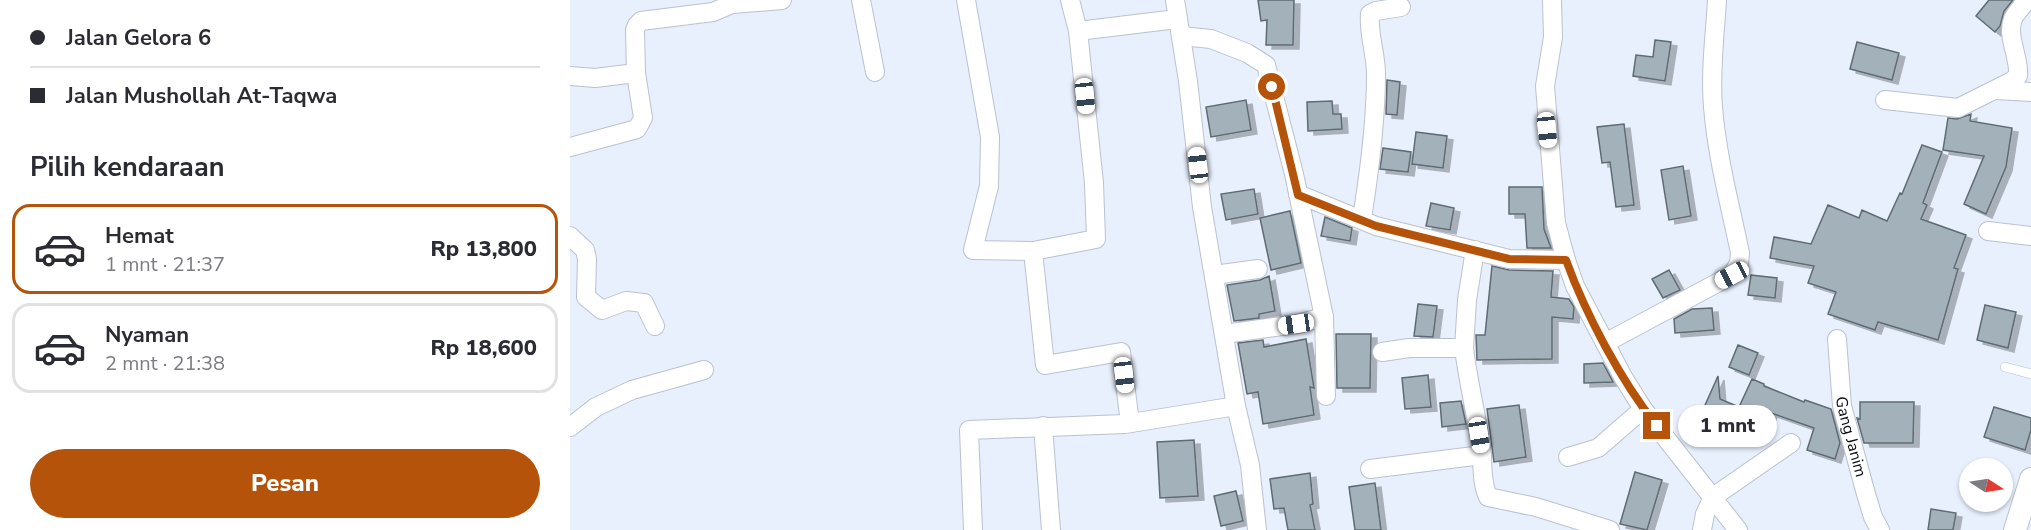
<!DOCTYPE html>
<html lang="id">
<head>
<meta charset="utf-8">
<style>
  :root { --surface:#fff; --page:#f7f7f7; --text:#2b2b33; --muted:#7c7c81; --line:#e1e1e2; --accent:#b45309 }
  body { margin:0; font-family:"Nunito Sans",sans-serif; background:var(--page); color:var(--text); height:100vh; display:flex; flex-direction:column; font-size:22px; white-space:nowrap }
  * { box-sizing:border-box; margin:0 }
  p { font-size:20px; color:var(--muted) }
  .icon { flex:none; width:33px; height:33px; fill:none; stroke:currentColor; stroke-width:2; stroke-linecap:round; stroke-linejoin:round }
  .map { position:relative; flex:1; overflow:hidden }
  .sheet { display:flex; flex-direction:column; background:var(--surface); width:570px }
  .sheet>* { flex:none }
  .banner { display:grid; align-content:center; height:132px; padding:0 30px; background:var(--surface) }
  .needle { width:39px; rotate:102deg }
  .tools { position:absolute; left:1389px; top:458px; display:grid; gap:12px }
  .tools a { display:grid; place-items:center; width:54px; height:54px; border-radius:50%; background:var(--surface); box-shadow:0 2px 4px #0004; font-size:30px }
  .end { position:absolute; width:27px; height:27px; margin:-14px; border:8px solid #b45309; background:#fff; box-shadow:0 0 0 3px #fff }
  .from { border-radius:50% }
  .bubble { position:absolute; height:42px; border-radius:21px; background:var(--surface); box-shadow:0 2px 4px #0004; font-size:20px; font-weight:800; line-height:42px; text-align:center }
  .car { position:absolute; width:18px; height:36px; margin:-18px -9px; border-radius:8px; box-shadow:0 0 4px 2px #0007; background:linear-gradient(#fff 24%,#345 0 40%,#fff 0 76%,#345 0 86%,#fff 0) }
  .banner b { display:flex; align-items:center; gap:21px; height:57px; font-size:22px }
  .banner b+b { border-top:2px solid var(--line) }
  .banner i { width:15px; height:15px; background:var(--text) }
  ul { padding:0; list-style:none }
  li { display:flex; align-items:center; gap:18px; height:90px; margin:0 12px 9px; padding:0 18px; border:3px solid var(--line); border-radius:18px }
  li div { flex:1 }
  li b { display:block; font-size:22px }
  li em { font-style:normal; font-weight:800 }
  li.current { border-color:var(--accent) }
  li>.icon { width:54px; height:54px; stroke-width:1.5 }
  h2 { padding:0 30px; font-size:27px; line-height:72px }
  .cta { display:flex; gap:12px; margin-top:auto; padding:12px 30px }
  .cta a { flex:1; height:69px; border-radius:36px; background:var(--accent); color:#fff; font-size:24px; font-weight:800; line-height:69px; text-align:center }
  main { display:flex; flex:1; min-height:0 }
  .map>svg:first-child { display:block }
  .building { fill:#a3b2ba; stroke:#5e6b73; stroke-width:1.5; filter:url(#shadow) }
  .lines { fill:none; stroke-linecap:round; stroke-linejoin:round }
  .service-casing { stroke:#bac1cf; stroke-width:10 }
  .minor-casing { stroke:#bac1cf; stroke-width:20 }
  .tertiary-casing { stroke:#bac1cf; stroke-width:24 }
  .service { stroke:#fff; stroke-width:9 }
  .minor { stroke:#fff; stroke-width:18 }
  .tertiary { stroke:#fff; stroke-width:22 }
  .route { stroke:#b45309; stroke-width:8 }
  .labels { text-anchor:middle; dominant-baseline:central; stroke-width:6; stroke-linejoin:round; paint-order:stroke }
  .street-label { font-size:16px; fill:#0a0d11; stroke:#fff }
</style>
</head>
<body>
<main>
<section class="sheet">
<div class="banner">
<b><i class="from"></i>Jalan Gelora 6</b>
<b><i></i>Jalan Mushollah At-Taqwa</b>
</div>
<h2>Pilih kendaraan</h2>
<ul>
<li class="current"><svg class="icon" aria-label="car" viewBox="0 0 24 24"><path d="M5 17H2v-5l4-1 3-4h7l3 4 3 1v5h-3M9 17h6M6 11h13"/><circle cx="7" cy="17" r="2"/><circle cx="17" cy="17" r="2"/></svg><div><b>Hemat</b><p>1 mnt · 21:37</p></div><em>Rp 13,800</em></li>
<li><svg class="icon" aria-label="car" viewBox="0 0 24 24"><path d="M5 17H2v-5l4-1 3-4h7l3 4 3 1v5h-3M9 17h6M6 11h13"/><circle cx="7" cy="17" r="2"/><circle cx="17" cy="17" r="2"/></svg><div><b>Nyaman</b><p>2 mnt · 21:38</p></div><em>Rp 18,600</em></li>
</ul>
<div class="cta"><a>Pesan</a></div>
</section>
<div class="map">
<svg width="1461" height="530" viewBox="0 0 1461 530">
  <defs>
    <filter id="shadow"><feDropShadow dx="6" dy="4" stdDeviation="0" flood-color="#0004"/></filter>
  </defs>
  <rect width="100%" height="100%" fill="#e8f0fd"/>
  <!-- building -->
  <path class="building" d="M688,0h36l-1,45h-27l1,-25 -6,1z
    M1419,0h24l-9,11 -4,15 -5,6 -19,-16z
    M1085,40l16,2 -6,39 -32,-5 3,-21 17,2z
    M1287,42l42,11 -7,27 -42,-11z
    M817,80l13,2 -3,33 -11,-1z
    M676,100l5,30 -40,7 -5,-30z
    M762,101l1,13h8l1,15 -34,2 -1,-29z
    M1401,114l-1,7 42,7 -6,39 -20,47 -22,-10 20,-48 -41,-6 5,-32 9,1z
    M1054,124l10,81 -18,2 -6,-45 -8,1 -5,-36z
    M846,132l31,4 -4,32 -31,-4z
    M1352,145l20,7 -19,51 4,2 -6,14 45,16 -12,33 4,1 -20,71 -60,-18 -3,8 -47,-16 8,-22 -28,-9 6,-17 -44,-8 4,-21 37,7 17,-39 31,13 3,-8 25,11 13,-28 2,1z
    M813,148l28,4 -3,20 -28,-3z
    M1113,166l8,50 -22,4 -8,-50z
    M939,187h33l2,42 7,19h-24l-2,-34h-16z
    M684,189l4,25 -32,6 -5,-26z
    M861,203l23,5 -4,22 -24,-4z
    M720,211l11,52 -30,7 -11,-52z
    M755,217l27,11 -2,13 -29,-5z
    M922,266l17,4 44,1 -2,26 18,2 5,8 -1,12 -21,-2v42l-75,1 -1,-25h9z
    M1099,270l11,20 -17,8 -11,-19z
    M1181,275l26,3 -2,20 -27,-3z
    M699,276l6,35 -16,3v4l-25,3 -7,-36 33,-5z
    M848,304l19,2 -4,31 -19,-1z
    M1415,305l31,7 -8,36 -31,-8z
    M1142,308l2,22 -39,3 -1,-14 18,-10z
    M766,334h35l-1,54h-33z
    M736,339l8,49 -4,-1 4,28 -51,9 -5,-32 -11,2 -9,-51 25,-3 1,7z
    M1168,345l20,8 -9,22 -20,-8z
    M1033,363l10,19 -29,1v-19z
    M858,375l3,32 -26,2 -3,-31z
    M1148,376l2,23 19,8 13,-28 12,5v2l40,16 1,-2 26,9 9,34 -5,16 -28,-9 7,-22 -43,-15 -1,3 -5,-3 -11,24 -52,-25z
    M891,401l5,23 -24,3 -2,-24z
    M1290,402h54l-1,41h-49l-7,-25 3,1z
    M949,405l7,52 -32,5 -7,-53z
    M1424,407l37,11v12l-6,20 -41,-13z
    M624,440l4,56 -38,2 -3,-56z
    M1065,472l27,8 -15,50 -27,-6z
    M740,473l3,31 -3,1 5,25h-27l-4,-22 -10,1 -4,-30z
    M805,483l6,47h-26l-6,-43z
    M666,491l7,30 -22,5 -7,-30z
    M1361,509l25,4 -3,17h-25z"/>
  <g class="lines">
    <defs>
      <path id="service" d="M1435,367l26,7"/>
      <g id="minor">
        <path d="M291,0l14,72"/>
        <path d="M396,0l24,137 -1,49 -16,64 60,1 63,-12 -2,-56 -16,-152 -8,-31"/>
        <path d="M605,0l13,81 14,126 34,199 14,59 7,65"/>
        <path d="M982,0l1,37 -8,49 11,137 10,37 9,26 48,91 20,32 95,121"/>
        <path d="M508,31l99,-12"/>
        <path d="M611,36l30,3 36,14 19,12 28,109 30,143 2,79"/>
        <path d="M0,76l25,2 41,-5"/>
        <path d="M1426,90l35,2"/>
        <path d="M1315,100l73,8 54,-27 6,-5c2,-18 -12,-40 -5,-57 3,-7 10,-13 14,-19"/>
        <path d="M0,147l67,-18 6,-11 -7,-45 -1,-43 2,-5 4,-4 72,-9 19,-8 50,-4"/>
        <path d="M728,194l78,32 133,33 57,1"/>
        <path d="M786,217l6,-1 1,-4c7,-45 13,-92 13,-138 0,-21 -8,-40 -6,-60l6,-3 25,-4"/>
        <path d="M1418,231l43,5"/>
        <path d="M0,236l15,14 2,9 -1,38 16,13 24,-9 18,2 11,23"/>
        <path d="M463,251l12,114 76,-13 9,71"/>
        <path d="M644,275l44,-6"/>
        <path d="M654,334l73,-10 27,-7"/>
        <path id="s1" d="M1267,339l5,67 24,88 7,23 7,13"/>
        <path d="M1035,343l127,-68 7,-12 1,-10c-10,-49 -23,-96 -27,-146 -3,-36 2,-72 4,-107"/>
        <path d="M894,348l3,-48 8,-50"/>
        <path d="M812,352l27,-4h55c4,33 12,65 17,98 2,16 0,36 7,51l48,10 74,23"/>
        <path d="M473,426l8,104"/>
        <path d="M0,427l26,-20 36,-17 72,-20"/>
        <path d="M998,457l30,-9 45,-39"/>
        <path d="M800,469l112,-14"/>
        <path d="M403,530l-4,-100 156,-6 111,-18"/>
        <path d="M1132,530l3,-16 8,-17 78,-54"/>
      </g>
      <path id="tertiary" d="M1445,530l16,-51"/>
    </defs>
    <!-- service casing -->
    <use href="#service" class="service-casing"/>
    <!-- minor casing -->
    <use href="#minor" class="minor-casing"/>
    <!-- tertiary casing -->
    <use href="#tertiary" class="tertiary-casing"/>
    <!-- service -->
    <use href="#service" class="service"/>
    <!-- minor -->
    <use href="#minor" class="minor"/>
    <!-- tertiary -->
    <use href="#tertiary" class="tertiary"/>
  </g>
  <g class="lines">
    <!-- route -->
    <path class="route" d="M702,87l26,108 78,31 133,33 57,1c20,55 55,121 91,166"/>
  </g>
  <g class="labels">
    <!-- street labels -->
    <g class="street-label">
      <text stroke="none"><textPath href="#s1" startOffset="99">Gang Janim</textPath></text>
    </g>
  </g>
</svg>
<div class="tools">
<a><svg class="needle" viewBox="-14 -14 28 28"><path d="M0-13l5 13h-10z" fill="#e53935"/><path d="M0 13l5-13h-10z" fill="#7c7c81"/></svg></a>
</div>
<i class="end from" style="left:702px;top:87px"></i>
<i class="end" style="left:1087px;top:426px"></i>
<div class="bubble" style="left:1108px;top:405px;width:99px">1 mnt</div>
<i class="car" style="left:515px;top:96px;rotate:174deg"></i>
<i class="car" style="left:977px;top:130px;rotate:174deg"></i>
<i class="car" style="left:628px;top:165px;rotate:353deg"></i>
<i class="car" style="left:1162px;top:275px;rotate:242deg"></i>
<i class="car" style="left:726px;top:324px;rotate:262deg"></i>
<i class="car" style="left:554px;top:375px;rotate:173deg"></i>
<i class="car" style="left:909px;top:435px;rotate:171deg"></i>
</div>
</main>
</body>
</html>
